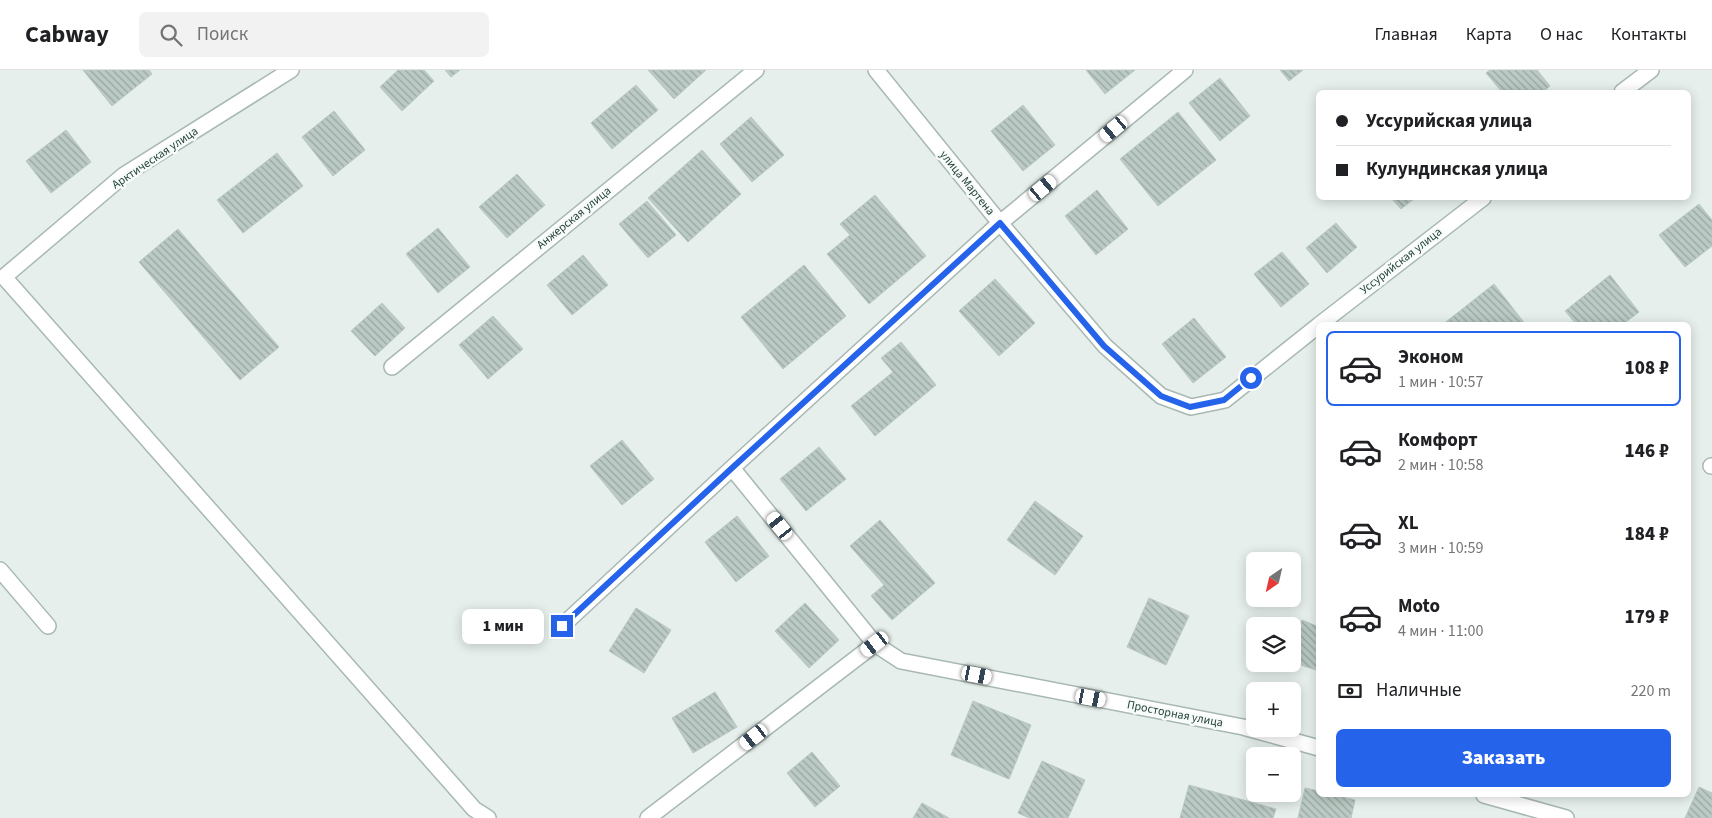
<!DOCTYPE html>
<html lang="ru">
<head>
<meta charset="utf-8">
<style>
  :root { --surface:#fff; --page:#f2f2f2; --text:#202124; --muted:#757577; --line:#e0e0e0; --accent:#2563eb }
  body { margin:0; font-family:"Source Sans 3",sans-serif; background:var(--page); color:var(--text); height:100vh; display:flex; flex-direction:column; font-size:19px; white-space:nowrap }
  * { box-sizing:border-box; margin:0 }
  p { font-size:16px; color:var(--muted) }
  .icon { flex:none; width:28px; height:28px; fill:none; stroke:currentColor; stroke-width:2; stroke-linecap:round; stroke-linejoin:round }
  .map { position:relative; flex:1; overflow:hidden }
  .sheet { position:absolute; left:1316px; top:252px; width:375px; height:475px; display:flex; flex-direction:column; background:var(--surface); border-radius:8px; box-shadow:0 2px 12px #0003 }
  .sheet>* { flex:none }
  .hud { position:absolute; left:1316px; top:20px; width:375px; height:110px; border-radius:8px; box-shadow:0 2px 12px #0003; display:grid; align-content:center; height:110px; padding:0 20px; background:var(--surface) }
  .needle { width:32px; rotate:214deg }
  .tools { position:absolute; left:1246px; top:482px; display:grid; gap:10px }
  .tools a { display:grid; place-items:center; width:55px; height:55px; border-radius:8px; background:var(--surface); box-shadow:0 2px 12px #0003; font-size:25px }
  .end { position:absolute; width:22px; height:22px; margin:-11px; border:6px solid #2563eb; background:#fff; box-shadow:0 0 0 2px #fff }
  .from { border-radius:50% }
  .bubble { position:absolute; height:35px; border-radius:8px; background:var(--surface); box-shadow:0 2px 12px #0003; font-size:16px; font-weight:800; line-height:35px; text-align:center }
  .car { position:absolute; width:15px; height:30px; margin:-15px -8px; border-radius:6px; box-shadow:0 0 4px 1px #0007; background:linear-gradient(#fff 24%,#345 0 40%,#fff 0 76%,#345 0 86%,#fff 0) }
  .hud b { display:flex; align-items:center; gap:18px; height:48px; font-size:19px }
  .hud b+b { border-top:1px solid var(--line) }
  .hud i { width:12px; height:12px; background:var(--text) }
  ul { padding:9px 0 0; list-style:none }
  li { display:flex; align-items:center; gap:15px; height:75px; margin:0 10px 8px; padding:0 10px; border:2px solid transparent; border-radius:8px }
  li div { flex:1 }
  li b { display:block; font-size:19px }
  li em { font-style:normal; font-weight:800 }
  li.active { border-color:var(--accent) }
  li>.icon { width:45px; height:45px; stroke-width:1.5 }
  .pay { display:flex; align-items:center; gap:12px; height:55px; padding:0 20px; font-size:19px }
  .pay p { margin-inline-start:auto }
  .button { display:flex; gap:10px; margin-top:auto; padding:10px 20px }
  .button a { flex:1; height:58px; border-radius:8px; background:var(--accent); color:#fff; font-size:20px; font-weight:800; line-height:58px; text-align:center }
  header { display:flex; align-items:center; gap:30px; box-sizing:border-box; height:70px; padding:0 25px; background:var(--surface); border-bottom:1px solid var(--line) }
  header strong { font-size:24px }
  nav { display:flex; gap:28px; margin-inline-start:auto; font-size:18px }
  .search { width:350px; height:45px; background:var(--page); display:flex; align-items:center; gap:12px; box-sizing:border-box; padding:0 18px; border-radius:8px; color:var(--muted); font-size:19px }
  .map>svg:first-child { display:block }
  .building { fill:url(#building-back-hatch); stroke:#b8c9c2 }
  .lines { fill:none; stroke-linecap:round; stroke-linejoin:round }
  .lane-casing { stroke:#a8b8b2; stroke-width:18 }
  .street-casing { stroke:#a8b8b2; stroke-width:18 }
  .lane { stroke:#fff; stroke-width:15 }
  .street { stroke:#fff; stroke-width:15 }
  .route { stroke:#2563eb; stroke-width:6 }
  .labels { text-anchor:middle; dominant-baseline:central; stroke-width:5; stroke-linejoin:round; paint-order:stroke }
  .street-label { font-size:12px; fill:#24423a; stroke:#f7fbf9 }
</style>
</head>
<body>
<header>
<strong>Cabway</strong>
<div class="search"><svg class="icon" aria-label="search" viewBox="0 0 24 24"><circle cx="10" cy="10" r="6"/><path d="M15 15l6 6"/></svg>Поиск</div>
<nav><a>Главная</a><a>Карта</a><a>О нас</a><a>Контакты</a></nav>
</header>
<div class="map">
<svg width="1712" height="748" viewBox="0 0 1712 748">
  <defs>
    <pattern id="building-back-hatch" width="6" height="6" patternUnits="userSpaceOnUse" patternTransform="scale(1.25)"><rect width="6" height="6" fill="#bbcac4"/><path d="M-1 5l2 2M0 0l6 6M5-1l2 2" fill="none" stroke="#98a6a0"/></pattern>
  </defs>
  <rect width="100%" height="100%" fill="#e6efeb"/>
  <!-- building -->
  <path class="building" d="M83,0h66l3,4 -40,32z
    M398,0h26l10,11 -32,30 -22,-24z
    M445,0h15l-9,7z
    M648,0h58l-32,29z
    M1086,0h49l-30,24z
    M1280,0h23l-14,11z
    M1490,0h47l13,16 -7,6h-41l-16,-19z
    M1220,8l30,38 -30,25 -31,-38z
    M636,15l22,25 -46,39 -21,-26z
    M1023,35l32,40 -32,26 -32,-40z
    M334,41l31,39 -32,26 -31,-39z
    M1178,42l38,48 -58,46 -38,-47z
    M751,47l33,38 -32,27 -32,-38z
    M66,60l25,32 -40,31 -25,-32z
    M702,80l39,44 -53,48 -40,-44z
    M277,83l26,33 -60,47 -26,-33z
    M517,104l28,31 -38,33 -28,-31z
    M1097,120l31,39 -32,26 -31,-39z
    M875,125l51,61 -57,48 -42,-50 23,-19 -10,-11z
    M1391,128h24l-14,11z
    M647,131l29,34 -28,23 -29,-34z
    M1699,134l13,16v26l-27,21 -26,-32z
    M1336,153l21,24 -30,26 -21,-25z
    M438,158l32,39 -32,26 -32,-39z
    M178,159l101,118 -39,33 -101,-118z
    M1282,182l27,32 -28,23 -27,-33z
    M583,185l25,30 -36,30 -25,-30z
    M804,195l42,51 -63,53 -42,-52z
    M1610,205l29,37 -17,13h-45l-12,-14z
    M995,209l40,44 -36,33 -40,-45z
    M1494,214l32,41h-84z
    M382,233l23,25 -30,28 -24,-25z
    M493,246l30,33 -35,30 -29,-34z
    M1194,248l32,39 -33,26 -31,-39z
    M901,272l35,43 -61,51 -24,-30 42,-34 -12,-14z
    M622,370l32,39 -32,26 -32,-39z
    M819,377l27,32 -40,32 -26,-32z
    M1035,431l48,35 -28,39 -48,-35z
    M737,446l32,40 -33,26 -31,-40z
    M880,450l55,63 -43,37 -21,-24 13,-11 -34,-39z
    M1149,528l40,18 -23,49 -39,-18z
    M805,533l34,37 -30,28 -34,-37z
    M636,538l35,22 -27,43 -35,-22z
    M1302,550l17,7v36l-3,7 -24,-8v-18z
    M715,622l22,35 -44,26 -21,-35z
    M973,631l58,24 -22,54 -58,-24z
    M812,682l28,34 -25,21 -28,-34z
    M1042,691l43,19 -17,38h-39l-11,-5z
    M1189,715l87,24 -3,9h-93z
    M1699,717l13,6v25h-27z
    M1305,718l14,3v4h15l21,5 -4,18h-53z
    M922,733l27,15h-36z"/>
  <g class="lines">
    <defs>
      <path id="lane" d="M0,500l48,56
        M648,748l227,-174"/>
      <path id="street" d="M291,0l-167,105 -120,102 470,532 14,9
        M876,0l124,153 105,123 56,50 30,11 34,-7 94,-75
        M1622,22l29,-22
        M1319,255l164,-127
        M392,297l364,-297
        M1711,396h1
        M732,398l143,176 26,17 342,66 76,21
        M562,556l170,-158 268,-245 185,-153
        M1484,725l82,23"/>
    </defs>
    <!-- lane casing -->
    <use href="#lane" class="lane-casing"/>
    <!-- street casing -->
    <use href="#street" class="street-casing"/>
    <!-- lane -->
    <use href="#lane" class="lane"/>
    <!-- street -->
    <use href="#street" class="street"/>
  </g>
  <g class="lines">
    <!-- route -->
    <path class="route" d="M562,556l170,-158 268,-245 104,123 57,50 29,11 34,-7 27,-22"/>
  </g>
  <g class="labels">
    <!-- street labels -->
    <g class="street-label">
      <text transform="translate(155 88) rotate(-34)">Арктическая улица</text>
      <text transform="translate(967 113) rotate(51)">улица Мартена</text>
      <text transform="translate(574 148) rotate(-39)">Анжерская улица</text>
      <text transform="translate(1401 191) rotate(-38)">Уссурийская улица</text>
      <text transform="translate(1175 644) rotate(11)">Просторная улица</text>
    </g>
  </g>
</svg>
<div class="tools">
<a><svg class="needle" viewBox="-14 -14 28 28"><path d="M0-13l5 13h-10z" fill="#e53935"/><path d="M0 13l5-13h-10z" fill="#757577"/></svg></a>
<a><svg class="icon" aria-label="layers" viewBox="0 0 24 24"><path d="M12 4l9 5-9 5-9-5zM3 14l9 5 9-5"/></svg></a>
<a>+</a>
<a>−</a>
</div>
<i class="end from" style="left:1251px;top:308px"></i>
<i class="end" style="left:562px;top:556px"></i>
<div class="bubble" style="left:462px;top:539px;width:82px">1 мин</div>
<i class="car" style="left:1114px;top:59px;rotate:230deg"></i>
<i class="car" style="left:1043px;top:118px;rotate:50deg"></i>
<i class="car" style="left:780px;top:456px;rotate:321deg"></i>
<i class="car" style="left:875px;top:574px;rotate:233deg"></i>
<i class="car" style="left:977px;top:605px;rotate:101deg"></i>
<i class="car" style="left:1091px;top:628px;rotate:101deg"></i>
<i class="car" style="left:754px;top:667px;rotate:232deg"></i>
<div class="hud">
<b><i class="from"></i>Уссурийская улица</b>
<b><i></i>Кулундинская улица</b>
</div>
<section class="sheet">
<ul>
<li class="active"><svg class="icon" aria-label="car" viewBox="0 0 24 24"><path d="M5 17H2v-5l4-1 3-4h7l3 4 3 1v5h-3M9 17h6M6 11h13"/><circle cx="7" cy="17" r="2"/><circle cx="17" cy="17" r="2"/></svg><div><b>Эконом</b><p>1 мин · 10:57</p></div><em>108 ₽</em></li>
<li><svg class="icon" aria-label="car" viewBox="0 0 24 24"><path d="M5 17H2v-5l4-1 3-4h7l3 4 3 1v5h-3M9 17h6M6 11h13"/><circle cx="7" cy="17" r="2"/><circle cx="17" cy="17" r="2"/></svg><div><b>Комфорт</b><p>2 мин · 10:58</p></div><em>146 ₽</em></li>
<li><svg class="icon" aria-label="car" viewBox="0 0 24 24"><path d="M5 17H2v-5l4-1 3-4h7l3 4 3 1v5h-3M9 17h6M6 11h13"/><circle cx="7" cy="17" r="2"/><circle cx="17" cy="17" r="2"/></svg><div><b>XL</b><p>3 мин · 10:59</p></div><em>184 ₽</em></li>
<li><svg class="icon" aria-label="car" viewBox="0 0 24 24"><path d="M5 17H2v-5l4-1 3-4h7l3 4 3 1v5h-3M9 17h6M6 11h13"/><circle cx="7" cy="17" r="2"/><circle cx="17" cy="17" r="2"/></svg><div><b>Moto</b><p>4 мин · 11:00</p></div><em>179 ₽</em></li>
</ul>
<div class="pay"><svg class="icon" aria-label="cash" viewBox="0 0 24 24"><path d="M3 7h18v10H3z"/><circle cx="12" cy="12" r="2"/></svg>Наличные<p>220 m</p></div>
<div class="button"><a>Заказать</a></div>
</section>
</div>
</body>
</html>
